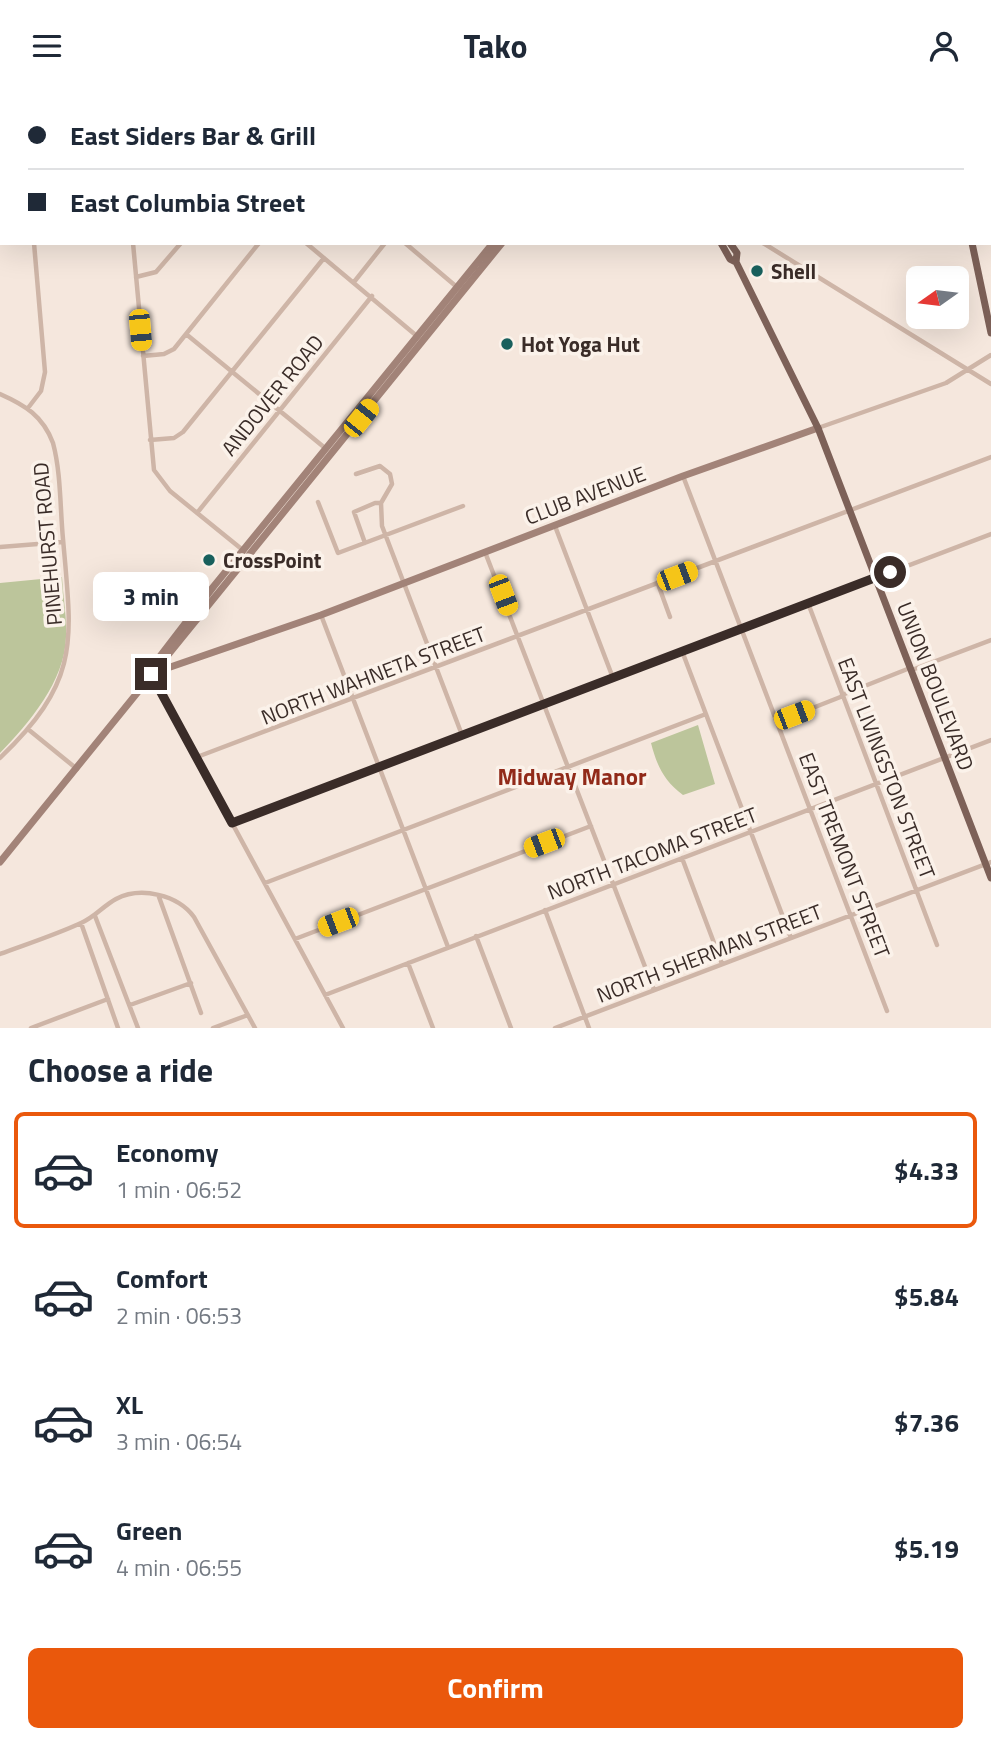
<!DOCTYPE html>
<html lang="en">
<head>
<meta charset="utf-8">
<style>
  :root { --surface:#fff; --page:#f2f2f3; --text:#1f2937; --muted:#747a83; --line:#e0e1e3; --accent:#ea580c }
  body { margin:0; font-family:"Titillium Web",sans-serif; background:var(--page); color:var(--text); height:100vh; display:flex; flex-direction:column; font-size:26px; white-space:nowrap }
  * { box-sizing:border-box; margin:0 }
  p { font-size:23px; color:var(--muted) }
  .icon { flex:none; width:38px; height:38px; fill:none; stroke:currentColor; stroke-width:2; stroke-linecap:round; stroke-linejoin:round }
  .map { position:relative; height:937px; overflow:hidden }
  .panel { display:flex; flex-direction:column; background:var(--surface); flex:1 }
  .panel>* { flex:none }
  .banner { position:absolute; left:0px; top:0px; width:992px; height:154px; box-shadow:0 7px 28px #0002; display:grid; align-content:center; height:154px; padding:0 28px; background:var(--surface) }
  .needle { width:46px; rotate:256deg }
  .controls { position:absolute; left:906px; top:175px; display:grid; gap:14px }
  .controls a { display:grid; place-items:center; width:63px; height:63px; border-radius:10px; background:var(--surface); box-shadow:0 7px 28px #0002; font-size:35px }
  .end { position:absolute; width:32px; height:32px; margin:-16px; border:9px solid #3a2c28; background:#fff; box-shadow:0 0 0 4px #fff }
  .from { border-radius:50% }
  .bubble { position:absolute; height:49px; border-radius:10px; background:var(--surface); box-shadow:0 7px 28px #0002; font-size:23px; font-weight:700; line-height:49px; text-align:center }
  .car { position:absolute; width:21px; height:42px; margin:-21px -10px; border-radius:9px; box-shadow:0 0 5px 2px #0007; background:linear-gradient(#f5c518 24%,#345 0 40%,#f5c518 0 76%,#345 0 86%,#f5c518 0) }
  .banner b { display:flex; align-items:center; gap:24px; height:66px; font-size:26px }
  .banner b+b { border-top:2px solid var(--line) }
  .banner i { width:18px; height:18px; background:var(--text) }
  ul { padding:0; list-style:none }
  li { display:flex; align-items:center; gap:21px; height:116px; margin:0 14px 10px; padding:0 14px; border:4px solid transparent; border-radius:10px }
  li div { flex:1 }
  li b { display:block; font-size:26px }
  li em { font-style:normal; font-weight:700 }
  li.current { border-color:var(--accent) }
  li>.icon { width:63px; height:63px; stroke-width:1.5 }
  h2 { padding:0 28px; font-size:32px; line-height:84px }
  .button { display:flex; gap:14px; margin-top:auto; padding:14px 28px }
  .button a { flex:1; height:80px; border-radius:10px; background:var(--accent); color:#fff; font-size:28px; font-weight:700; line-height:80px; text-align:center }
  header { display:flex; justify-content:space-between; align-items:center; height:91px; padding:0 28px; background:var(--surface); font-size:32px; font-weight:700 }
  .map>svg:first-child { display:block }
  .green { fill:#bcc59b }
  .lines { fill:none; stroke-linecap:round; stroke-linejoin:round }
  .street { stroke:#ceb5a7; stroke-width:4.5 }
  .secondary { stroke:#a28378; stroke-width:7 }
  .primary { stroke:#7d6158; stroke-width:7 }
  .route { stroke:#3a2c28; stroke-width:9 }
  .poi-dot { fill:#19605d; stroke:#fbf2ea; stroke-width:2.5 }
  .labels { text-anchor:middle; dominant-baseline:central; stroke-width:7; stroke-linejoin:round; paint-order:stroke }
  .poi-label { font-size:21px; font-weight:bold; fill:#3a2c28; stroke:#fbf2ea; text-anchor:start }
  .street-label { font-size:21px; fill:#3a2c28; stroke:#fbf2ea }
  .neighbourhood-label { font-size:23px; font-weight:bold; fill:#912a19; stroke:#fbf2ea }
</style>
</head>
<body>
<header><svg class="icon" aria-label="menu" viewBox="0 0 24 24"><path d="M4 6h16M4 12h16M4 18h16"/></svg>Tako<svg class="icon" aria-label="person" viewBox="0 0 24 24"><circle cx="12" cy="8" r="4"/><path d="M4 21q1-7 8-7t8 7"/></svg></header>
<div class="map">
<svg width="991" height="937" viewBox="0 0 991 937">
  <rect width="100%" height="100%" fill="#f5e7dd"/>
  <!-- green -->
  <path class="green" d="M62,486c1,20 5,40 4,60 -1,44 -37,86 -66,116v-170z
    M698,634l17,59 -32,11c-19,-14 -26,-29 -32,-52z"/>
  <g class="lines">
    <!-- street -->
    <path class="street" d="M126,0l1,2
      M217,0l2,2
      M350,0l2,2
      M433,0l2,2
      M852,0v2
      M179,2l1,-2
      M258,2l1,-2
      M343,2l1,-2
      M731,2l1,-2
      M990,10h1
      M0,77h2
      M990,139h1
      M133,152l21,227 16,21 74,60
      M306,152l112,94
      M405,152l53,45
      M763,152l228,141
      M136,186l20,-5 25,-29
      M354,191l31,-39
      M186,243l139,114
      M143,265l21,-2 10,-5 85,-106
      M0,303c25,11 43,22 53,49 8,30 7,64 10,96 9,103 18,141 -63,219
      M28,317l13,-17 4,-19 -11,-129
      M818,337l128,-45 45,-28
      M150,349l24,-2 9,-6 141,-174
      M356,383l24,-8 10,8 2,10 -11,19 1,23 80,209
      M683,385l204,535
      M318,411l20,51 125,-47
      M197,422l175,-217
      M555,435l58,152
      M365,452l-11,-31 21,-9h6
      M0,456l63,-5
      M485,461l169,438
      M658,493l12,33
      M808,512l129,342
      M321,524l127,332
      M682,560l109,287
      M912,579l79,-30
      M152,584l191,353
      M842,604l68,-27
      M777,631l66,-26
      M29,639l48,39
      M197,666l794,-300
      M232,732l759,-289
      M682,767l40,106
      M265,792l441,-169
      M159,806l42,116
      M545,819l44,118
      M95,825l43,112
      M81,832l37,105
      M476,845l35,92
      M295,848l296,-113
      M0,863c27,-10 55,-19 81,-31 14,-6 22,-17 35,-24 25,-13 62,-4 78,18l61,111
      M408,872l25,65
      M325,904l666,-255
      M130,914l61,-22
      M31,937l77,-29
      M213,937l35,-13
      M555,937l436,-166"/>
    <!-- secondary -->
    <path class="secondary" d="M550,0l2,2
      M153,582l168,-58 362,-139 135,-48
      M151,583l7,-15 56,-73 279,-343
      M0,771l502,-619"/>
    <!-- primary -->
    <path class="primary" d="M617,0v2
      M941,0l1,2
      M721,152l9,16 6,3 82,166 173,450
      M730,152l7,10 -1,9
      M972,152l19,90"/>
  </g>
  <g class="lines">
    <!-- route -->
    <path class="route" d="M151,583l81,149 658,-251"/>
  </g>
  <!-- markers -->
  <g class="poi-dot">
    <circle cx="757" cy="180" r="7"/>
    <circle cx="507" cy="253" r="7"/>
    <circle cx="209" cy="469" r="7"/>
  </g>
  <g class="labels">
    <!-- poi labels -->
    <g class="poi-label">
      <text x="771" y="180">Shell</text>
      <text x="521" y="253">Hot Yoga Hut</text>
      <text x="223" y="469">CrossPoint</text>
    </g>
    <!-- street labels -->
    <g class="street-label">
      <text transform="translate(272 304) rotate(-51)">ANDOVER ROAD</text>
      <text transform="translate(585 404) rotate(-21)">CLUB AVENUE</text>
      <text transform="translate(47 453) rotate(-95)">PINEHURST ROAD</text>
      <text transform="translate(373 584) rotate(-21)">NORTH WAHNETA STREET</text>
      <text transform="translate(936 595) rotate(69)">UNION BOULEVARD</text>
      <text transform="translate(887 677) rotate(69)">EAST LIVINGSTON STREET</text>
      <text transform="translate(652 762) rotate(-21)">NORTH TACOMA STREET</text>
      <text transform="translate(845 764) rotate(69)">EAST TREMONT STREET</text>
      <text transform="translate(709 862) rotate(-21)">NORTH SHERMAN STREET</text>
    </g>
    <!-- neighbourhood labels -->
    <g class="neighbourhood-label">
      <text x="572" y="685">Midway Manor</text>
    </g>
  </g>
</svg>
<div class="controls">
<a><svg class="needle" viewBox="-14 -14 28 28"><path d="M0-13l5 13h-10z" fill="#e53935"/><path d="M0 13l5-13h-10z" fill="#747a83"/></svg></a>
</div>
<i class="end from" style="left:890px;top:481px"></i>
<i class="end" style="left:151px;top:583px"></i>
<div class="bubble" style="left:93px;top:481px;width:116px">3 min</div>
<i class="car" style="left:140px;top:239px;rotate:175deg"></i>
<i class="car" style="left:361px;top:327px;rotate:39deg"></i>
<i class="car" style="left:677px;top:485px;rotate:69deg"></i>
<i class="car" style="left:503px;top:504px;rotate:159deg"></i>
<i class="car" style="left:794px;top:624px;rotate:69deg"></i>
<i class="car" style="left:544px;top:752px;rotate:249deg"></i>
<i class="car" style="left:338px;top:831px;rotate:249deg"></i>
<div class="banner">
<b><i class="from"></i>East Siders Bar &amp; Grill</b>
<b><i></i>East Columbia Street</b>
</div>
</div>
<section class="panel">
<h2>Choose a ride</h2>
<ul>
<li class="current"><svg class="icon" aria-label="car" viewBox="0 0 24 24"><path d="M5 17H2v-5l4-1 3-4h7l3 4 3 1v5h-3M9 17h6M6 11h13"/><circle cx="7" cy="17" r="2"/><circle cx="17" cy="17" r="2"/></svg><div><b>Economy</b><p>1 min · 06:52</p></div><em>$4.33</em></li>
<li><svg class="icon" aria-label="car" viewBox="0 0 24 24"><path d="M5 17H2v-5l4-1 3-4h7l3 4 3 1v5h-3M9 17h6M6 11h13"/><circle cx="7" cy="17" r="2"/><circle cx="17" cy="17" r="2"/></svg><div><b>Comfort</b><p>2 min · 06:53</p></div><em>$5.84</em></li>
<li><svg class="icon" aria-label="car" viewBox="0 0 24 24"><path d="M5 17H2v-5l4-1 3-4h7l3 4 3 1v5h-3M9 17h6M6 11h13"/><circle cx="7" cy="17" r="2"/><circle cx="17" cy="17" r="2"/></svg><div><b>XL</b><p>3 min · 06:54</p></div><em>$7.36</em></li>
<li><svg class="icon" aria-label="car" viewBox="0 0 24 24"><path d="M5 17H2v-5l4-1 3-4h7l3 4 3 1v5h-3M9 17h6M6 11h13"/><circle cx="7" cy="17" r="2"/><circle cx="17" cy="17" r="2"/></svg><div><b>Green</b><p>4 min · 06:55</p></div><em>$5.19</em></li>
</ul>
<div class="button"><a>Confirm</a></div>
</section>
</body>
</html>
